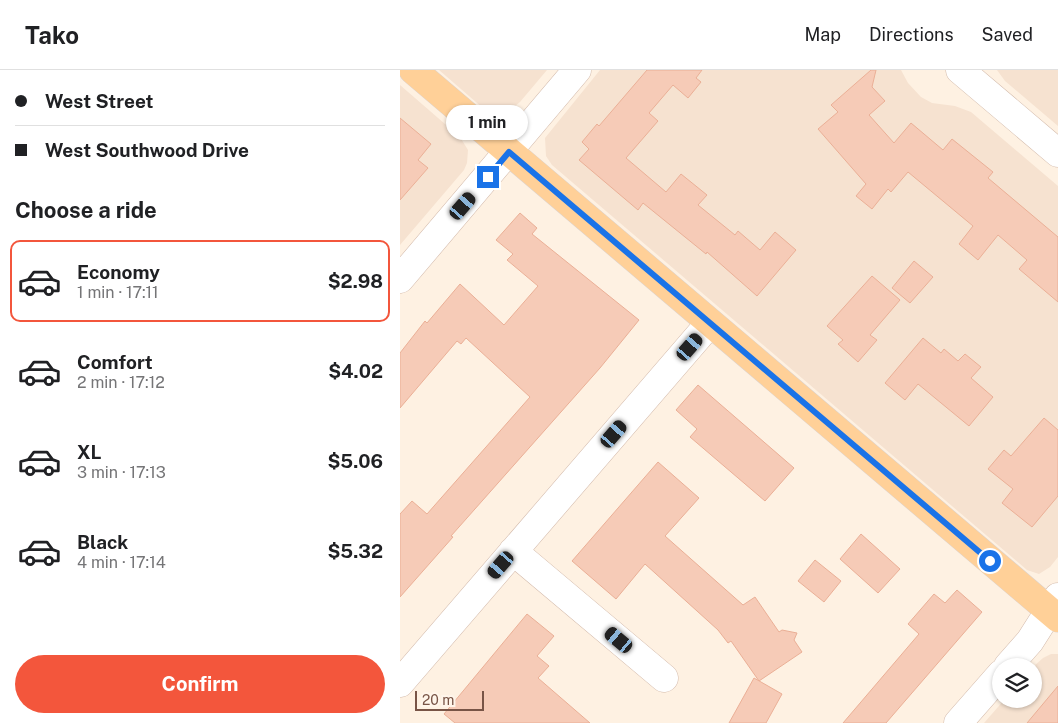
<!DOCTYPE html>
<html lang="en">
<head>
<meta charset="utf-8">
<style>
  :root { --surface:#fff; --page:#f6f6f6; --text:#202124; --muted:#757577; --line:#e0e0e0; --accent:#f3563c }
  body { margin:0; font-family:"Public Sans",sans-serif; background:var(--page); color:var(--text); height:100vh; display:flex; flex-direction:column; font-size:19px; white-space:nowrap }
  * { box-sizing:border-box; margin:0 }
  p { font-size:16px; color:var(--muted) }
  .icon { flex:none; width:28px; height:28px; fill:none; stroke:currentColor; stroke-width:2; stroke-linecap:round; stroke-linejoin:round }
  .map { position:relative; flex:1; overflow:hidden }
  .sheet { display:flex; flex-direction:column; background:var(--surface); width:400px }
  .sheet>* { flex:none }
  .banner { display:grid; align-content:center; height:110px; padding:0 15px; background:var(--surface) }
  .tools { position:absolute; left:592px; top:588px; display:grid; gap:10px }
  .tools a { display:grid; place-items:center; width:50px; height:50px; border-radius:50%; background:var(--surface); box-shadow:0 1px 4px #0004; font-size:25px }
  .scale { position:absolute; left:15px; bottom:12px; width:69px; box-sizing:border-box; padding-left:5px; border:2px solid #785446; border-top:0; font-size:14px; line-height:18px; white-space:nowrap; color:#785446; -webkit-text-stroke:4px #fff5ea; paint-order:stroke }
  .end { position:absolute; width:22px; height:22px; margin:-11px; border:6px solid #1a73e8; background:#fff; box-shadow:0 0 0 2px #fff }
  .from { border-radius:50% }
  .bubble { position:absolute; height:35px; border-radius:18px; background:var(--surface); box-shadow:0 1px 4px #0004; font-size:16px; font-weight:700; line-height:35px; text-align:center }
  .car { position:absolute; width:15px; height:30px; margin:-15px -8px; border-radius:6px; box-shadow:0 0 4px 1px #0007; background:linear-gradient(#222 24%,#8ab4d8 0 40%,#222 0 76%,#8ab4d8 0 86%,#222 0) }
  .banner b { display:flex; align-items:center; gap:18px; height:48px; font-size:19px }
  .banner b+b { border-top:1px solid var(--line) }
  .banner i { width:12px; height:12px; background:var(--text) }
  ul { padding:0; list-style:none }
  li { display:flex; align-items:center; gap:15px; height:82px; margin:0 10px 8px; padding:0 5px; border:2px solid transparent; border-radius:10px }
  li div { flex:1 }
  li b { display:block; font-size:19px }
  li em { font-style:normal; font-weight:700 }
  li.on { border-color:var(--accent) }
  li>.icon { width:45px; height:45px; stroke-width:1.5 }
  h2 { padding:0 15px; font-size:22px; line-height:60px }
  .button { display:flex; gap:10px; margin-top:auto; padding:10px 15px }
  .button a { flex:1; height:58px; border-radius:30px; background:var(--accent); color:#fff; font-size:20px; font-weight:700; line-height:58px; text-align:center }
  header { display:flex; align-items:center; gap:30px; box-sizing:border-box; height:70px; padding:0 25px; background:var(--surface); border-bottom:1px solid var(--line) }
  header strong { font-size:24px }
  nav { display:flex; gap:28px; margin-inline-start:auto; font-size:18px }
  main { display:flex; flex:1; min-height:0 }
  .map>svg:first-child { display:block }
  .residential { fill:#f6e2d0 }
  .building { fill:#f6cbb7; stroke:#eaaf96 }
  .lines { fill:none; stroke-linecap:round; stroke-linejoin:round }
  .minor-casing { stroke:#d2b9aa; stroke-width:29 }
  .major-casing { stroke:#dcd3cf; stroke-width:29 }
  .minor { stroke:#fff; stroke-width:28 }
  .major { stroke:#ffd098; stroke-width:28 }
  .route { stroke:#1a73e8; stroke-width:6 }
</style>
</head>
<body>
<header>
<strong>Tako</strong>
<nav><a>Map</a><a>Directions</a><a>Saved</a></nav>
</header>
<main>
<section class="sheet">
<div class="banner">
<b><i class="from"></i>West Street</b>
<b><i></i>West Southwood Drive</b>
</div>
<h2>Choose a ride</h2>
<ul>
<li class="on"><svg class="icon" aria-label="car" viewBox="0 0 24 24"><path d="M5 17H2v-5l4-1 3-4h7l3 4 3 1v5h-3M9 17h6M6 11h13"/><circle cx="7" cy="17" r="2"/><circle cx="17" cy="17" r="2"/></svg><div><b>Economy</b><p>1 min · 17:11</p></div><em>$2.98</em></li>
<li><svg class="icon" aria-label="car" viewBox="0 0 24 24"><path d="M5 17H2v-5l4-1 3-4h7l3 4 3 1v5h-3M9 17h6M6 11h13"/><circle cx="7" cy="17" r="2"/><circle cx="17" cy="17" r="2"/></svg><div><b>Comfort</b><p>2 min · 17:12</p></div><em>$4.02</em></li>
<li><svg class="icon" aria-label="car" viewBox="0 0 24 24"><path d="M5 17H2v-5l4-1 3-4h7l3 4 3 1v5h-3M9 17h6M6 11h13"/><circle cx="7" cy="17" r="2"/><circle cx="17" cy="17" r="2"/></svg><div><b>XL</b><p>3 min · 17:13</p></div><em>$5.06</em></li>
<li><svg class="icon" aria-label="car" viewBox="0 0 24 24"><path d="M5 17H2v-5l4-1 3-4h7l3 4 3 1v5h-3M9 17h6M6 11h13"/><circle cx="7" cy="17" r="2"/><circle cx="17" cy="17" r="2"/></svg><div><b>Black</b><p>4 min · 17:14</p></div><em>$5.32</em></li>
</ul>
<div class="button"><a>Confirm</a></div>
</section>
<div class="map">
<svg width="658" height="653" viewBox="0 0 658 653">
  <rect width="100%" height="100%" fill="#fef1e2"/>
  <!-- residential -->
  <path class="residential" d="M39,0h108l-27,32 -11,9 -10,2 -15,-4z
    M200,0h301l7,13 13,14 11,6 23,3 16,6 87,74v371l-8,10 -11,7 -12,-4 -475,-405 -6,-9 -1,-18z
    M597,0h61v56l-53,-45z
    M0,15l60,52 8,13 -1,13 -3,7 -64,75z
    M651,584h7v69h-74l21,-24h29v-33l9,-8z"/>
  <!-- building -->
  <path class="building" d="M247,0h55l-6,8 5,4 -13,16 -15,-13 -24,28 9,8 -32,37 40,34 15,-18 26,21 -9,10 37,30 3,-4 22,19 15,-18 21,18 -39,46 -50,-44 -1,2 -63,-51 -5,7 -59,-50 10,-11 -7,-7 15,-18 2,2z
    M471,0h5l-4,17 13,14 -16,14 25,28 17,-20 32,27 9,-11 41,33 -5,6 70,59v65l-39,-33 8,-9 -29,-25 -20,25 -19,-16 14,-18 -65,-54 -17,20 -3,-3 -16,20 -16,-13 10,-12 -48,-55 20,-17 -7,-7z
    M0,48l31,26 -13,16 10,8 -28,32z
    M120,143l17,15 -5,6 107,86 -39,48 -149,168 2,1 -53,60v-83l12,-13 15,13 103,-117 -64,-59 -5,6 -4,-3 -57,67v-55l25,-32 2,2 33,-39 44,41 34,-39 -31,-26 6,-6 -17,-14z
    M514,191l19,16 -23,26 -18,-15z
    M472,206l28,24 -30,35 7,5 -19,22 -20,-18 5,-4 -16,-14z
    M523,268l18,15 3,-4 14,12 7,-7 16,13 -10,11 22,19 -24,29 -51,-42 -13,16 -20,-17z
    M298,315l96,83 -29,33 -75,-64 7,-8 -21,-19z
    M644,348l14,12v66l-26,31 -30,-24 11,-14 -25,-20 16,-19 7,6z
    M258,392l41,36 -34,38 78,69 12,-8 24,35 3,-2 15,3 -3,7 8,12 -43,29 -28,-40 -3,2 -10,-13 -73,-66 -29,35 -44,-38z
    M461,464l39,35 -22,24 -38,-34z
    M415,490l26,21 -17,21 -26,-21z
    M557,520l25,22 -45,52 -51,59h-43l76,-89 -11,-10 26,-30 11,9z
    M127,544l27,22 -17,20 12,10 -11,12 52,45h-135l-11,-9z
    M354,608l28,16 -16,29h-37z
    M658,616v37h-31z"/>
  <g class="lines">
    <defs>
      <path id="minor" d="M560,0l98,83
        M0,209l177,-209
        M113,481l151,127
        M608,596l22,-25 28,-44
        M0,613l310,-360
        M558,653l43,-49"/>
      <path id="major" d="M13,0l645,548"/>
    </defs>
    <!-- minor casing -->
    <use href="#minor" class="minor-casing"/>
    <!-- major casing -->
    <use href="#major" class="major-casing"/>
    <!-- minor -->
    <use href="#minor" class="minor"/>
    <!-- major -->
    <use href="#major" class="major"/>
  </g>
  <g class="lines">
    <!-- route -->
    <path class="route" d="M88,107l21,-25 481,409"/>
  </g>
</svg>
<div class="tools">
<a><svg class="icon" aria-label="layers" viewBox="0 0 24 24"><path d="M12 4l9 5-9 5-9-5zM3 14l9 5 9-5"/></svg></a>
</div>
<div class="scale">20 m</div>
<i class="end from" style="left:590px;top:491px"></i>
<i class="end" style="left:88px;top:107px"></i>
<div class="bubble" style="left:46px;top:35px;width:82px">1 min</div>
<i class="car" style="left:63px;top:136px;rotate:41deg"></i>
<i class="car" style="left:290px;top:277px;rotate:41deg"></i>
<i class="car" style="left:214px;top:364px;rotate:41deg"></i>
<i class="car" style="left:101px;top:495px;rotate:221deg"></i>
<i class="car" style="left:219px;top:570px;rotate:310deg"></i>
</div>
</main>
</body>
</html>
